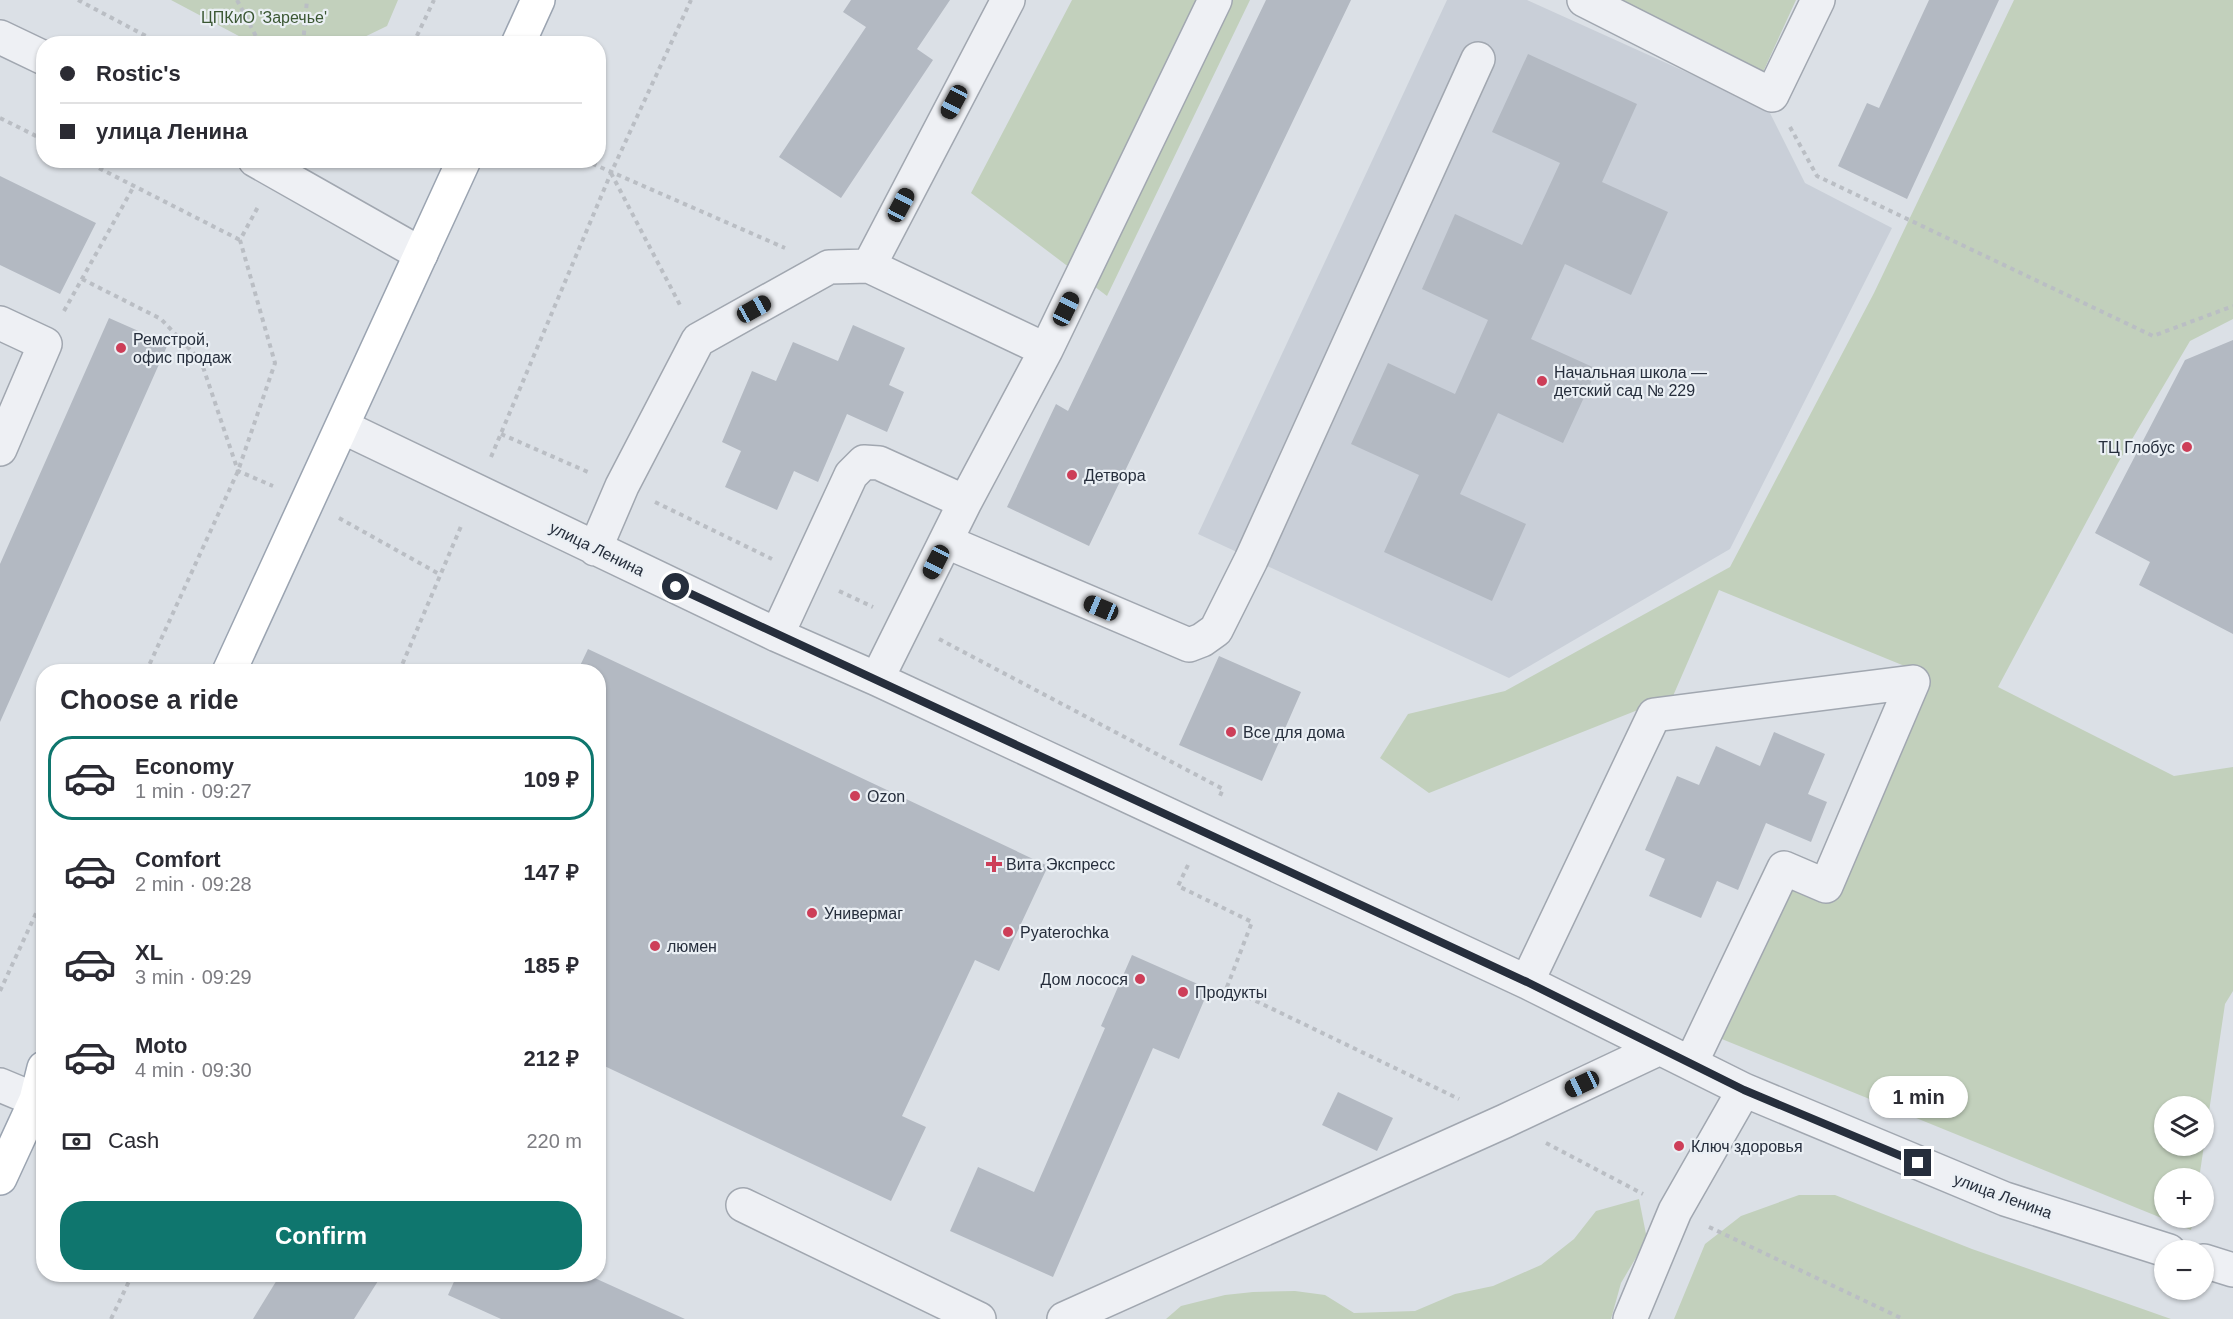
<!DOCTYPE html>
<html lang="en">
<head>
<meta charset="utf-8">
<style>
  :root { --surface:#fff; --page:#f2f2f3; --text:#2b2b33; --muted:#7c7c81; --line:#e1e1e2; --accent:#0f766e }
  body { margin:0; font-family:Helvetica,sans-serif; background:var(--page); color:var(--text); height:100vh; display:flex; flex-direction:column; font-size:22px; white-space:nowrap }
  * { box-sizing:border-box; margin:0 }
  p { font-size:20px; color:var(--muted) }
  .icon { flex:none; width:33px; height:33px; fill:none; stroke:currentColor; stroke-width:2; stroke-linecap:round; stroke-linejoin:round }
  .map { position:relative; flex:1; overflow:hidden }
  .sheet { position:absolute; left:36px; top:664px; width:570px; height:618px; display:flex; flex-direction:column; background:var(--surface); border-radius:24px; box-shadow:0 2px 4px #0004 }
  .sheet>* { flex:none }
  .guide { position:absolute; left:36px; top:36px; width:570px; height:132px; border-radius:24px; box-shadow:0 2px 4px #0004; display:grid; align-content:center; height:132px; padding:0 24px; background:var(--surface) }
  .fabs { position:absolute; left:2154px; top:1096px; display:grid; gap:12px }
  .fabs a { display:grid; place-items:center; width:60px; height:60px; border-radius:50%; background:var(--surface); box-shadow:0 2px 4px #0004; font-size:30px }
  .end { position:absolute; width:27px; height:27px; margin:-14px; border:8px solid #262e3c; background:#fff; box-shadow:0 0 0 3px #fff }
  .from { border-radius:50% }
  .bubble { position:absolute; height:42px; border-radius:21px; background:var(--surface); box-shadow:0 2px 4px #0004; font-size:20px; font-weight:600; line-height:42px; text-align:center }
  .car { position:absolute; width:18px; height:36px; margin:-18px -9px; border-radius:8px; box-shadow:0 0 4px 2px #0007; background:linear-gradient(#222 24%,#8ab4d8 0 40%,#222 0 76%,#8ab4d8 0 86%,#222 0) }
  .guide b { display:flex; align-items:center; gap:21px; height:57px; font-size:22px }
  .guide b+b { border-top:2px solid var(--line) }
  .guide i { width:15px; height:15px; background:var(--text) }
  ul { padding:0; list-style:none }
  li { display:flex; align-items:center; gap:18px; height:84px; margin:0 12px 9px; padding:0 12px; border:3px solid transparent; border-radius:24px }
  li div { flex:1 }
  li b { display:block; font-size:22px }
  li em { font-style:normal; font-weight:600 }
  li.on { border-color:var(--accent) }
  li>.icon { width:54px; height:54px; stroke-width:1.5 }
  h2 { padding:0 24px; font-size:27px; line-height:72px }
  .pay { display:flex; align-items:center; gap:15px; height:66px; padding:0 24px; font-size:22px }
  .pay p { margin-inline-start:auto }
  .action { display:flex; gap:12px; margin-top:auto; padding:12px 24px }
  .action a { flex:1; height:69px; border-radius:24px; background:var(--accent); color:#fff; font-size:24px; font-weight:600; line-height:69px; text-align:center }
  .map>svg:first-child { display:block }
  .built { fill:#c9cfd8 }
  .green { fill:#c2d0bc; fill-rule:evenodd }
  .building { fill:#b3b9c2 }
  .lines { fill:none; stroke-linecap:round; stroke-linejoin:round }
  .minor-casing { stroke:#a1a7b0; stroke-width:36 }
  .major-casing { stroke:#9ba4b1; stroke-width:36 }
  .path { stroke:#babec4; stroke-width:4; stroke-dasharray:4.5 4.5; stroke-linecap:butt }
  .minor { stroke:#eef0f4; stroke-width:33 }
  .major { stroke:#fff; stroke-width:33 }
  .route { stroke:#262e3c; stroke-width:8 }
  .poi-dot { fill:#cd3e58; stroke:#eaeff4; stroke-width:2 }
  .labels { text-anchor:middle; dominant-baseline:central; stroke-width:4.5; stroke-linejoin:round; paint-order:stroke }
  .park-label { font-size:16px; fill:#3b5733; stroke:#eaeff4 }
  .poi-label { font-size:16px; fill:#262e3c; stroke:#eaeff4; text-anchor:start }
  .street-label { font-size:16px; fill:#262e3c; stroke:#eaeff4 }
</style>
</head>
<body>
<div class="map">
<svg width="2233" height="1319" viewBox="0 0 2233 1319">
  <rect width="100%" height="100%" fill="#dbe0e6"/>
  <!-- built -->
  <path class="built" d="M1447,0h80l241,109 37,74 87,45 -162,321 -221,129 -311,-144z"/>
  <!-- green -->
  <path class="green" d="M171,0h227l-11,26 -35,17h-100z
    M1072,0h178l-143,296 -136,-103z
    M1614,0h182l-33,72z
    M2014,0h219v319l-43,22 -72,122 -120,224 176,89 59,-9v224l-8,13 -26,175h-35v39h29l-2,12 -479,-195 78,-149 43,17 96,-227 -210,-86 -46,106 -244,97 -49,-35 28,-44 97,-23 225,-124 144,-274zM2164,1107h40v39h-40z
    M1799,1195h36l137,54 199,70h-497l31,-75 36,-28z
    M1639,1199l8,40 -26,44 -10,36h-445l15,-13 44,-11 28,-3 42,-1 30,4 29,18 61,-2 40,-17 38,-8 48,-21 33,-26 22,-28z"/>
  <!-- building -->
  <path class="building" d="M851,0h99l-33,49 16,11 -92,138 -62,-41 87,-130 -23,-15z
    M1266,0h85l-262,546 -82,-39 49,-103 12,7z
    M1929,0h70l-92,199 -69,-33 29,-63 12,5z
    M1528,54l109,50 -35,78 66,30 -37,83 -66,-31 -34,75 66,30 -34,74 -65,-30 -38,81 66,30 -34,77 -108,-49 35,-77 -68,-31 37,-81 67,31 33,-74 -66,-31 33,-75 67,31 38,-82 -68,-31z
    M0,176l96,47 -36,71 -60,-29z
    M109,318l59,26 -168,378v-158z
    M853,325l52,23 -16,37 15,7 -17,40 -40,-18 -29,68 -24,-11 -17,39 -52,-23 16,-36 -19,-9 30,-71 24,10 17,-39 45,19z
    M2233,340v294l-94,-49 11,-23 -55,-29 90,-173z
    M588,649l460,217 -49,105 -24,-11 -73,156 24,11 -35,74 -293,-138v-391h-21z
    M1219,656l82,36 -39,89 -83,-36z
    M1774,732l51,22 -17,40 19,8 -16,40 -45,-19 -28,67 -21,-9 -16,37 -52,-22 16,-37 -20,-9 32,-74 22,9 17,-39 44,20z
    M1132,955l77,34 -30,70 -26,-11 -100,229 -103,-46 28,-64 56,25 71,-164 -4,-2z
    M1338,1092l55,26 -16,33 -55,-26z
    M280,1275h89l9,6 -24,38h-101z
    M457,1275h131l97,44h-184l-53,-24z"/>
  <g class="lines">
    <defs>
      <path id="minor" d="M1584,0l188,95 46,-95
        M0,37l44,21
        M255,160l166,94
        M869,266l177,84
        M0,323l45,21 -45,105
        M343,427l434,208 100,44 650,303 217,108 261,109 164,52
        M947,542l242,103 13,-5 14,-10 35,-70 227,-501
        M595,549l27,-63 76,-146 131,-73 40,-1 139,-266
        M777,635l74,-160 13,-13 15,1 86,39
        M877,679l88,-177 81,-152 169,-350
        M1527,982l127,-267 259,-33 -87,204 -42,-18 -93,195
        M0,1085l36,15
        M743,1205l236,114
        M2204,1261l29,9
        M1064,1319l441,-198 155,-73
        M1630,1319l45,-108 69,-121"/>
      <path id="major" d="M518,44l20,-44
        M229,672l235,-512
        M0,1178l36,-78 8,-32"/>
    </defs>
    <!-- minor casing -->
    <use href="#minor" class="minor-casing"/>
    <!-- major casing -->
    <use href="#major" class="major-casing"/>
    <!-- path -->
    <path class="path" d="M78,0l83,44
      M237,0l23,44
      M303,44l4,-44
      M413,44l21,-44
      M0,118l44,22
      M1790,127l27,49 336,160 80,-30
      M83,160l157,80
      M584,160l201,88
      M611,173l70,134
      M82,279l79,40 40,42 37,110 35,15
      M64,311l70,-125
      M501,434l87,38
      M491,457l120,-284 80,-173
      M655,502l117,57
      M339,518l102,57
      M839,591l34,16
      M939,639l284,150 -4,9
      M146,672l92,-201 37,-108 -35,-123 19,-35
      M399,672l63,-148
      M1188,865l-10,21 74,36 -25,65 232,112
      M0,991l44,-95
      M1546,1143l97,51
      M1709,1227l194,92
      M111,1319l21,-44"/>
    <!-- minor -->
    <use href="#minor" class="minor"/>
    <!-- major -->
    <use href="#major" class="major"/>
  </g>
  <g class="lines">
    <!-- route -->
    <path class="route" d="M676,587l851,395 217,108 174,73"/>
  </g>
  <!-- markers -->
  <g class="poi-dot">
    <circle cx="121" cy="348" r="6"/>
    <circle cx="1542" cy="381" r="6"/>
    <circle cx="2187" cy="447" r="6"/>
    <circle cx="1072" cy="475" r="6"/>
    <circle cx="1231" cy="732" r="6"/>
    <circle cx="855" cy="796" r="6"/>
    <path d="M991 855h6v6h6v6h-6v6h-6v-6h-6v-6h6z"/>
    <circle cx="812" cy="913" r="6"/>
    <circle cx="1008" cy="932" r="6"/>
    <circle cx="655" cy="946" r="6"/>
    <circle cx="1140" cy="979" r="6"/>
    <circle cx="1183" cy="992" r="6"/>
    <circle cx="1679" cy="1146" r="6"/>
  </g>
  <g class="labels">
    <!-- park labels -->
    <g class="park-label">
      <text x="264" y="17">ЦПКиО 'Заречье'</text>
    </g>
    <!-- poi labels -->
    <g class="poi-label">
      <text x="133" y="339">Ремстрой,<tspan x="133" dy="18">офис продаж</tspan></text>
      <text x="1554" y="372">Начальная школа —<tspan x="1554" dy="18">детский сад № 229</tspan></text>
      <text x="2175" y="447" text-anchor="end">ТЦ Глобус</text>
      <text x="1084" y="475">Детвора</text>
      <text x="1243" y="732">Все для дома</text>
      <text x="867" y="796">Ozon</text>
      <text x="1006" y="864">Вита Экспресс</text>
      <text x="824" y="913">Универмаг</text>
      <text x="1020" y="932">Pyaterochka</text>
      <text x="667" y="946">люмен</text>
      <text x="1128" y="979" text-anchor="end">Дом лосося</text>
      <text x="1195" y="992">Продукты</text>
      <text x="1691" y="1146">Ключ здоровья</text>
    </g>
    <!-- street labels -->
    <g class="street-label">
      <text transform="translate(597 549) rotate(26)">улица Ленина</text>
      <text transform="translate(2003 1196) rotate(20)">улица Ленина</text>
    </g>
  </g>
</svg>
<div class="fabs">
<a><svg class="icon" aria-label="layers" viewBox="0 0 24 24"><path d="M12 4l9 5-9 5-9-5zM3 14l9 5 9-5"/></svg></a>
<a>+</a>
<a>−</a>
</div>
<i class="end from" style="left:676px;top:587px"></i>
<i class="end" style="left:1918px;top:1163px"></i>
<div class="bubble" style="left:1869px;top:1076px;width:99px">1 min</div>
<i class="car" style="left:954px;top:102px;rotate:208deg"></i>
<i class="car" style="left:901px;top:205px;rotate:28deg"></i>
<i class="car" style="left:754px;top:309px;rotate:61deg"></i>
<i class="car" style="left:1066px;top:309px;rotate:26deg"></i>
<i class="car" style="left:936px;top:562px;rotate:207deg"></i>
<i class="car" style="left:1101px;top:608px;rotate:293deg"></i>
<i class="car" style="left:1582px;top:1084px;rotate:245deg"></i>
<div class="guide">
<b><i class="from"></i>Rostiс's</b>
<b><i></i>улица Ленина</b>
</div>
<section class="sheet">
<h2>Choose a ride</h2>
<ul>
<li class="on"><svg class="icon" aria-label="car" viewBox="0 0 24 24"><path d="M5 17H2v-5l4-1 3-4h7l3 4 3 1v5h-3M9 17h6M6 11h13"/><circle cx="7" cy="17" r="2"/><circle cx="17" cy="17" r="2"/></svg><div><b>Economy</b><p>1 min · 09:27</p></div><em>109 ₽</em></li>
<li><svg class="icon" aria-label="car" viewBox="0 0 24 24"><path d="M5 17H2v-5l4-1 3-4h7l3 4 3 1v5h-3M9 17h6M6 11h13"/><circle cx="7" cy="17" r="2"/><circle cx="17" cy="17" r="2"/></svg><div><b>Comfort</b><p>2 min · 09:28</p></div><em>147 ₽</em></li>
<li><svg class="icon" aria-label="car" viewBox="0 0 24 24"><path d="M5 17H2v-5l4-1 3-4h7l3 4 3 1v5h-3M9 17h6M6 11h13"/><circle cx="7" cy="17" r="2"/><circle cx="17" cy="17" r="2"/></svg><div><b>XL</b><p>3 min · 09:29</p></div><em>185 ₽</em></li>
<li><svg class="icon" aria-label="car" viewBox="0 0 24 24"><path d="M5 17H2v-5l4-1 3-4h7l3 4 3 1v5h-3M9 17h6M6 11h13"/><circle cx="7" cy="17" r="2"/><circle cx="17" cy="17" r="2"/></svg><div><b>Moto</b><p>4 min · 09:30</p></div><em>212 ₽</em></li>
</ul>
<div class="pay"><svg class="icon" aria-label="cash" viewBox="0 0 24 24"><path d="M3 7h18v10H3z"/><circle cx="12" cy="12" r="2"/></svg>Cash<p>220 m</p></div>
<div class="action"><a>Confirm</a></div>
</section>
</div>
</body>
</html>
